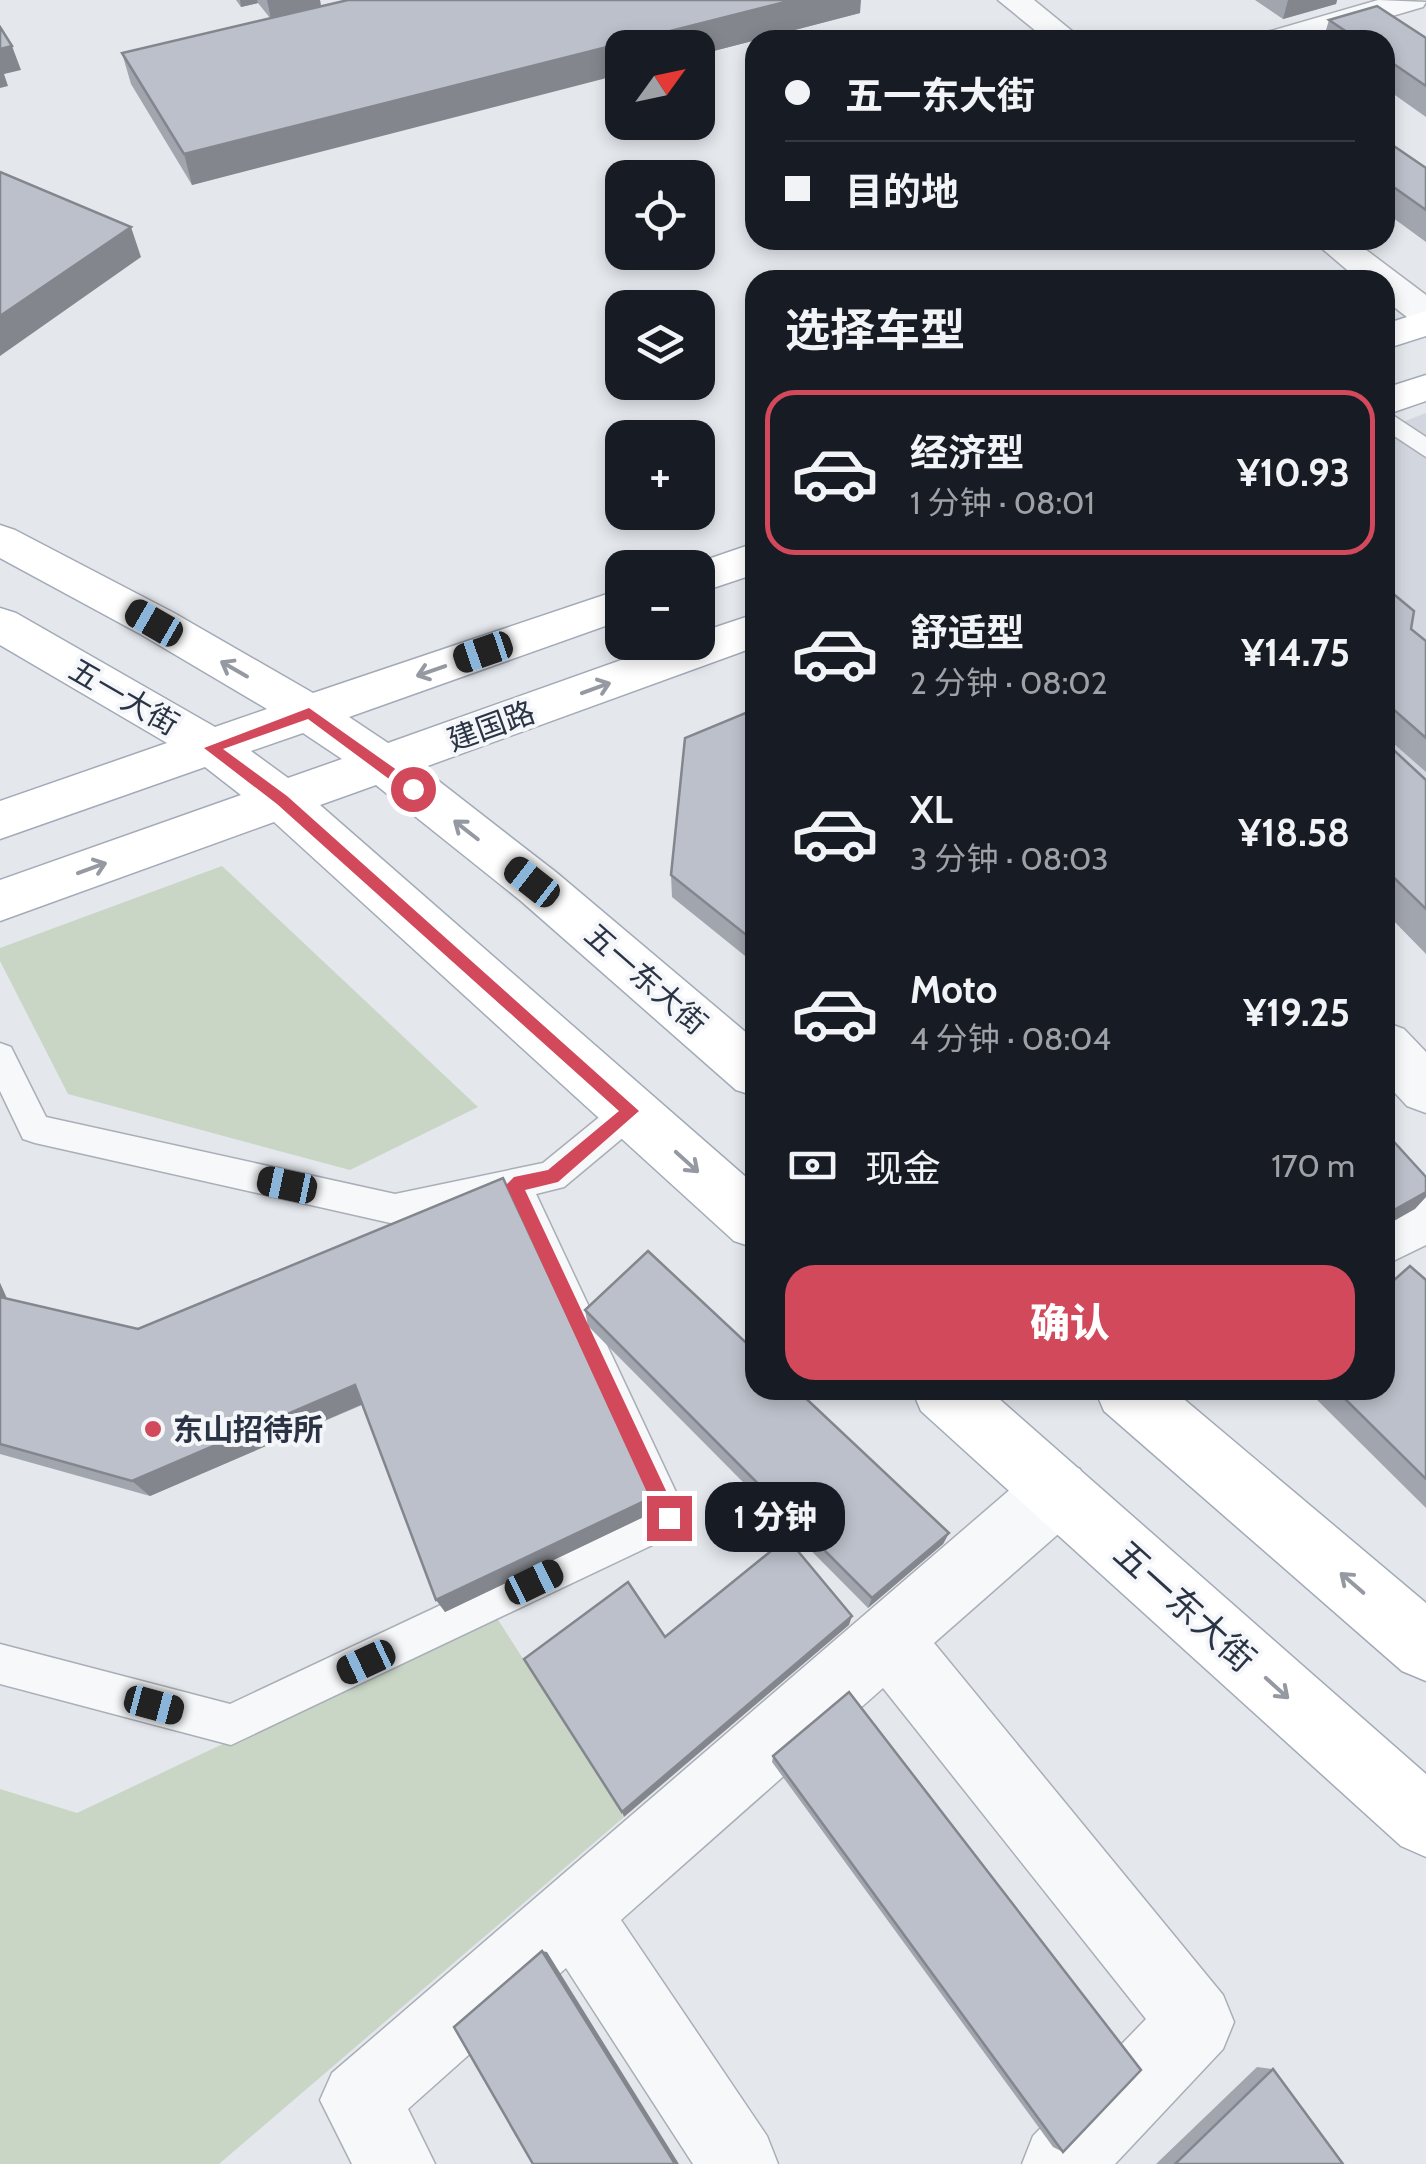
<!DOCTYPE html>
<html lang="zh">
<head>
<meta charset="utf-8">
<style>
  :root { --surface:#171b24; --page:#20242c; --text:#f1f3f6; --muted:#9ea1a6; --line:#363941; --accent:#d1495b }
  body { margin:0; font-family:Cabin,"Noto Sans SC",sans-serif; background:var(--page); color:var(--text); height:100vh; display:flex; flex-direction:column; font-size:38px; white-space:nowrap }
  * { box-sizing:border-box; margin:0 }
  p { font-size:32px; color:var(--muted) }
  .icon { flex:none; width:55px; height:55px; fill:none; stroke:currentColor; stroke-width:2; stroke-linecap:round; stroke-linejoin:round }
  .map { position:relative; flex:1; overflow:hidden }
  .drawer { position:absolute; left:745px; top:270px; width:650px; height:1130px; display:flex; flex-direction:column; background:var(--surface); border-radius:30px; box-shadow:0 5px 15px #0003 }
  .drawer>* { flex:none }
  .hud { position:absolute; left:745px; top:30px; width:650px; height:220px; border-radius:30px; box-shadow:0 5px 15px #0003; display:grid; align-content:center; height:220px; padding:0 40px; background:var(--surface) }
  .needle { width:65px; rotate:57deg }
  .tools { position:absolute; left:605px; top:30px; display:grid; gap:20px }
  .tools a { display:grid; place-items:center; width:110px; height:110px; border-radius:20px; background:var(--surface); box-shadow:0 5px 15px #0003; font-size:50px }
  .end { position:absolute; width:45px; height:45px; margin:-22px; border:12px solid #d1495b; background:#fff; box-shadow:0 0 0 5px #fff }
  .from { border-radius:50% }
  .bubble { position:absolute; height:70px; border-radius:30px; background:var(--surface); box-shadow:0 5px 15px #0003; font-size:32px; font-weight:800; line-height:70px; text-align:center }
  .car { position:absolute; width:30px; height:60px; margin:-30px -15px; border-radius:12px; box-shadow:0 0 8px 2px #0007; background:linear-gradient(#222 24%,#8ab4d8 0 40%,#222 0 76%,#8ab4d8 0 86%,#222 0) }
  .hud b { display:flex; align-items:center; gap:35px; height:95px; font-size:38px }
  .hud b+b { border-top:2px solid var(--line) }
  .hud i { width:25px; height:25px; background:var(--text) }
  ul { padding:0; list-style:none }
  li { display:flex; align-items:center; gap:30px; height:165px; margin:0 20px 15px; padding:0 20px; border:5px solid transparent; border-radius:30px }
  li div { flex:1 }
  li b { display:block; font-size:38px }
  li em { font-style:normal; font-weight:800 }
  li.current { border-color:var(--accent) }
  li>.icon { width:90px; height:90px; stroke-width:1.5 }
  h2 { padding:0 40px; font-size:45px; line-height:120px }
  .pay { display:flex; align-items:center; gap:25px; height:110px; padding:0 40px; font-size:38px }
  .pay p { margin-inline-start:auto }
  .cta { display:flex; gap:20px; margin-top:auto; padding:20px 40px }
  .cta a { flex:1; height:115px; border-radius:30px; background:var(--accent); color:#fff; font-size:40px; font-weight:800; line-height:115px; text-align:center }
  .map>svg:first-child { display:block }
  .built { fill:#d2d6de }
  .green { fill:#c9d6c5 }
  .lines { fill:none; stroke-linecap:round; stroke-linejoin:round }
  .service-casing { stroke:#a9aeb7; stroke-width:3 }
  .minor-casing { stroke:#a9aeb7; stroke-width:3 }
  .tertiary-casing { stroke:#a9aeb7; stroke-width:3 }
  .primary-casing { stroke:#a3abb8; stroke-width:3 }
  .service { fill:#f7f8fa; fill-rule:evenodd }
  .minor { fill:#f7f8fa; fill-rule:evenodd }
  .tertiary { fill:#f7f8fa; fill-rule:evenodd }
  .primary { fill:#fff; fill-rule:evenodd }
  .wall { fill:#a1a5ae }
  .shaded-wall { fill:#83868d }
  .building { fill:#bbc0ca; stroke:#83868d; stroke-width:2.5 }
  .oneway { stroke:#959aa2 }
  .route { fill:#d1495b }
  .poi-dot { fill:#d1495b; stroke:#f4f6f9; stroke-width:4 }
  .labels { text-anchor:middle; dominant-baseline:central; stroke-width:8; stroke-linejoin:round; paint-order:stroke }
  .street-label { font-size:30px; fill:#2b3445; stroke:#f4f6f9 }
  .poi-label { font-size:30px; font-weight:bold; fill:#2b3445; stroke:#f4f6f9; text-anchor:start }
  .near-street-label { font-size:35px; fill:#2b3445; stroke:#f4f6f9 }
</style>
</head>
<body>
<div class="map">
<svg width="1426" height="2164" viewBox="0 0 1426 2164">
  <rect width="100%" height="100%" fill="#e4e7ec"/>
  <!-- built -->
  <path class="built" d="M1426,413v390l-41,-39v-335z"/>
  <!-- green -->
  <path class="green" d="M222,866l256,241 -128,63 -282,-76 -68,-133v-13z
    M495,1615l129,202 -405,347h-219v-375l77,24z"/>
  <g class="lines">
    <defs>
      <path id="service" d="M1385,410l41,27v20l-41,-27z
        M0,1043l11,4 35,70 349,77 148,-31 76,-62 12,-4 12,4 4,10 -4,10 -79,66 -28,7 146,311 6,13 -6,13 -451,214 -231,-61v-40l230,60 415,-195 -141,-308 -109,23 -360,-81 -12,-4 -23,-48z"/>
      <path id="minor" d="M1378,0l48,2 -3,5 -113,33h-51l5,-7z
        M1385,1022l19,7 22,23v61l-19,-7 -22,-24z
        M1426,1188v57l-41,20v-58z
        M1057,1460l23,9 9,23 -9,23 -146,128 289,352 11,27 -11,27 -108,115h-93l11,-28 113,-117 -263,-331 -262,232 146,216 11,28h-85l-127,-196 -158,141 27,55h-83l-32,-64 12,-27 702,-604z"/>
      <path id="tertiary" d="M998,0h36l49,40h-36z
        M1312,240h41l73,55v29l-14,-3 -27,-21v-20h-26z"/>
      <path id="primary" d="M1426,311v25l-41,13v-25z
        M1426,375v26l-41,14v-27z
        M0,525l15,5 159,83 139,80 309,-104v31l-273,97 39,26 284,-101h26v-9l57,-19v33l-333,121 135,105 198,167v56l-19,-6 -215,-189 -145,-116 -56,20 435,380v63l-21,-7 -460,-419 -274,99v-41l241,-85 -36,-28 -205,72v-38l167,-58 -167,-98v-37l16,5 199,114 52,-18 -125,-74 -142,-77zM303,733l39,26 -54,19 -37,-27z
        M755,543v31l-57,19v-25h-16z
        M912,1390h77l437,384v83l-25,-11 -480,-435z
        M1095,1390h78l253,213v78l-24,-10 -298,-260z"/>
    </defs>
    <!-- service casing -->
    <use href="#service" class="service-casing"/>
    <!-- minor casing -->
    <use href="#minor" class="minor-casing"/>
    <!-- tertiary casing -->
    <use href="#tertiary" class="tertiary-casing"/>
    <!-- primary casing -->
    <use href="#primary" class="primary-casing"/>
    <!-- service -->
    <use href="#service" class="service"/>
    <!-- minor -->
    <use href="#minor" class="minor"/>
    <!-- tertiary -->
    <use href="#tertiary" class="tertiary"/>
    <!-- primary -->
    <use href="#primary" class="primary"/>
  </g>
  <!-- wall -->
  <path class="wall" d="M236,0h84l1,6 539,7 -162,42v-7l-506,137 -61,-101 -9,-31 148,-35 -12,-15 -17,4z
    M1255,0h82l-1,4 -53,15z
    M1329,20l97,18v79l-41,-29v-48h-62z
    M1385,140l41,28v74l-41,-30z
    M1385,587l26,42 15,12v131l-41,-36z
    M755,709v255l-83,-67 -1,-22z
    M1385,742l41,38v174l-41,-42z
    M503,1178l151,334 -209,100 -83,-207 -212,91 -150,-42v-171l7,16 131,30z
    M1426,1280v228l-119,-118h78z
    M585,1310l364,223 -6,11 -75,64 -280,-282z
    M773,1756l290,396 -10,-5 -281,-385z
    M1257,2067l16,2 70,95h-187z"/>
  <!-- shaded-wall -->
  <path class="shaded-wall" d="M240,0h17l1,3 -17,4z
    M267,0h53l1,7 -50,12z
    M793,0h68l-1,13 -162,42v-7h-76v26l-430,111 -8,-31z
    M1288,0h49l-1,4 -53,15z
    M12,46l9,24 -17,4 4,12 -8,2v-39z
    M131,227l10,30 -141,99v-40z
    M1426,1192v5l-11,12 -30,17v-11z
    M0,1283l15,33 -15,-14z
    M355,1385l10,18 -215,93 -18,-15z
    M653,1497l1,15 -209,100 -9,-12z
    M949,1533l-6,11 -75,64 4,-10z
    M852,1616l-3,9 -225,192 -2,-5z
    M542,1951l5,1 132,212h-4z"/>
  <!-- building -->
  <path class="building" d="M348,0h445l-609,154 -62,-101z
    M1377,6l49,32v48l-41,-28v-18h-26l-30,-20z
    M0,27l12,19 -12,3z
    M1385,140l41,28v42l-41,-29z
    M0,172l131,55 -131,89z
    M1385,587l29,24 -3,18 15,12v97l-41,-36z
    M755,709v233l-84,-67 14,-137z
    M1385,742l41,38v129l-41,-40z
    M1385,1132l41,45v15l-41,23z
    M503,1178l150,319 -217,103 -81,-215 -223,96 -132,-37v-147l138,32z
    M648,1251l107,100v39h42l152,143 -77,65 -287,-288z
    M1410,1266l16,14v199l-90,-89h49v-102z
    M787,1538l65,78 -230,196 -98,-153 104,-77 37,55z
    M849,1692l292,378 -78,82 -290,-396z
    M542,1951l133,213h-142l-79,-137z
    M1273,2069l70,95h-168z"/>
  <!-- one-way arrows -->
  <defs><path id="oneway-shaft" d="M-6 0H5M1.5-3L5.5 0L1.5 3" fill="none" stroke-width="1.6" stroke-linecap="round" stroke-linejoin="round" transform="scale(2.5)"/></defs>
  <g class="oneway">
    <use href="#oneway-shaft" transform="translate(234 669) rotate(-150)"/>
    <use href="#oneway-shaft" transform="translate(431 671) rotate(161)"/>
    <use href="#oneway-shaft" transform="translate(596 688) rotate(-20)"/>
    <use href="#oneway-shaft" transform="translate(466 830) rotate(-142)"/>
    <use href="#oneway-shaft" transform="translate(92 868) rotate(-20)"/>
    <use href="#oneway-shaft" transform="translate(687 1162) rotate(42)"/>
    <use href="#oneway-shaft" transform="translate(1352 1583) rotate(-139)"/>
    <use href="#oneway-shaft" transform="translate(1277 1688) rotate(42)"/>
  </g>
  <!-- route -->
  <path class="route" d="M309,708l109,77v8h-10l-100,-74 -85,30 64,47 352,315 -81,71 -33,8 151,322v13h-14l-156,-340 8,-8 34,-7 71,-59 -342,-307 -73,-56z"/>
  <!-- markers -->
  <circle class="poi-dot" cx="153" cy="1429" r="10"/>
  <g class="labels">
    <!-- street labels -->
    <g class="street-label">
      <text transform="translate(124 697) rotate(30)">五一大街</text>
      <text transform="translate(491 726) rotate(-20)">建国路</text>
      <text transform="translate(646 979) rotate(41)">五一东大街</text>
    </g>
    <!-- poi labels -->
    <g class="poi-label">
      <text x="173" y="1429">东山招待所</text>
    </g>
    <!-- near-street labels -->
    <g class="near-street-label">
      <text transform="translate(1185 1606) rotate(42)">五一东大街</text>
    </g>
  </g>
</svg>
<div class="tools">
<a><svg class="needle" viewBox="-14 -14 28 28"><path d="M0-13l5 13h-10z" fill="#e53935"/><path d="M0 13l5-13h-10z" fill="#9ea1a6"/></svg></a>
<a><svg class="icon" aria-label="locate" viewBox="0 0 24 24"><circle cx="12" cy="12" r="6"/><path d="M12 2v4M12 18v4M2 12h4M18 12h4"/></svg></a>
<a><svg class="icon" aria-label="layers" viewBox="0 0 24 24"><path d="M12 4l9 5-9 5-9-5zM3 14l9 5 9-5"/></svg></a>
<a>+</a>
<a>−</a>
</div>
<i class="end from" style="left:413px;top:789px"></i>
<i class="end" style="left:669px;top:1518px"></i>
<div class="bubble" style="left:705px;top:1482px;width:140px">1 分钟</div>
<i class="car" style="left:154px;top:623px;rotate:300deg"></i>
<i class="car" style="left:483px;top:652px;rotate:251deg"></i>
<i class="car" style="left:532px;top:882px;rotate:308deg"></i>
<i class="car" style="left:287px;top:1185px;rotate:282deg"></i>
<i class="car" style="left:534px;top:1582px;rotate:64deg"></i>
<i class="car" style="left:366px;top:1662px;rotate:245deg"></i>
<i class="car" style="left:154px;top:1705px;rotate:105deg"></i>
<div class="hud">
<b><i class="from"></i>五一东大街</b>
<b><i></i>目的地</b>
</div>
<section class="drawer">
<h2>选择车型</h2>
<ul>
<li class="current"><svg class="icon" aria-label="car" viewBox="0 0 24 24"><path d="M5 17H2v-5l4-1 3-4h7l3 4 3 1v5h-3M9 17h6M6 11h13"/><circle cx="7" cy="17" r="2"/><circle cx="17" cy="17" r="2"/></svg><div><b>经济型</b><p>1 分钟 · 08:01</p></div><em>¥10.93</em></li>
<li><svg class="icon" aria-label="car" viewBox="0 0 24 24"><path d="M5 17H2v-5l4-1 3-4h7l3 4 3 1v5h-3M9 17h6M6 11h13"/><circle cx="7" cy="17" r="2"/><circle cx="17" cy="17" r="2"/></svg><div><b>舒适型</b><p>2 分钟 · 08:02</p></div><em>¥14.75</em></li>
<li><svg class="icon" aria-label="car" viewBox="0 0 24 24"><path d="M5 17H2v-5l4-1 3-4h7l3 4 3 1v5h-3M9 17h6M6 11h13"/><circle cx="7" cy="17" r="2"/><circle cx="17" cy="17" r="2"/></svg><div><b>XL</b><p>3 分钟 · 08:03</p></div><em>¥18.58</em></li>
<li><svg class="icon" aria-label="car" viewBox="0 0 24 24"><path d="M5 17H2v-5l4-1 3-4h7l3 4 3 1v5h-3M9 17h6M6 11h13"/><circle cx="7" cy="17" r="2"/><circle cx="17" cy="17" r="2"/></svg><div><b>Moto</b><p>4 分钟 · 08:04</p></div><em>¥19.25</em></li>
</ul>
<div class="pay"><svg class="icon" aria-label="cash" viewBox="0 0 24 24"><path d="M3 7h18v10H3z"/><circle cx="12" cy="12" r="2"/></svg>现金<p>170 m</p></div>
<div class="cta"><a>确认</a></div>
</section>
</div>
</body>
</html>
